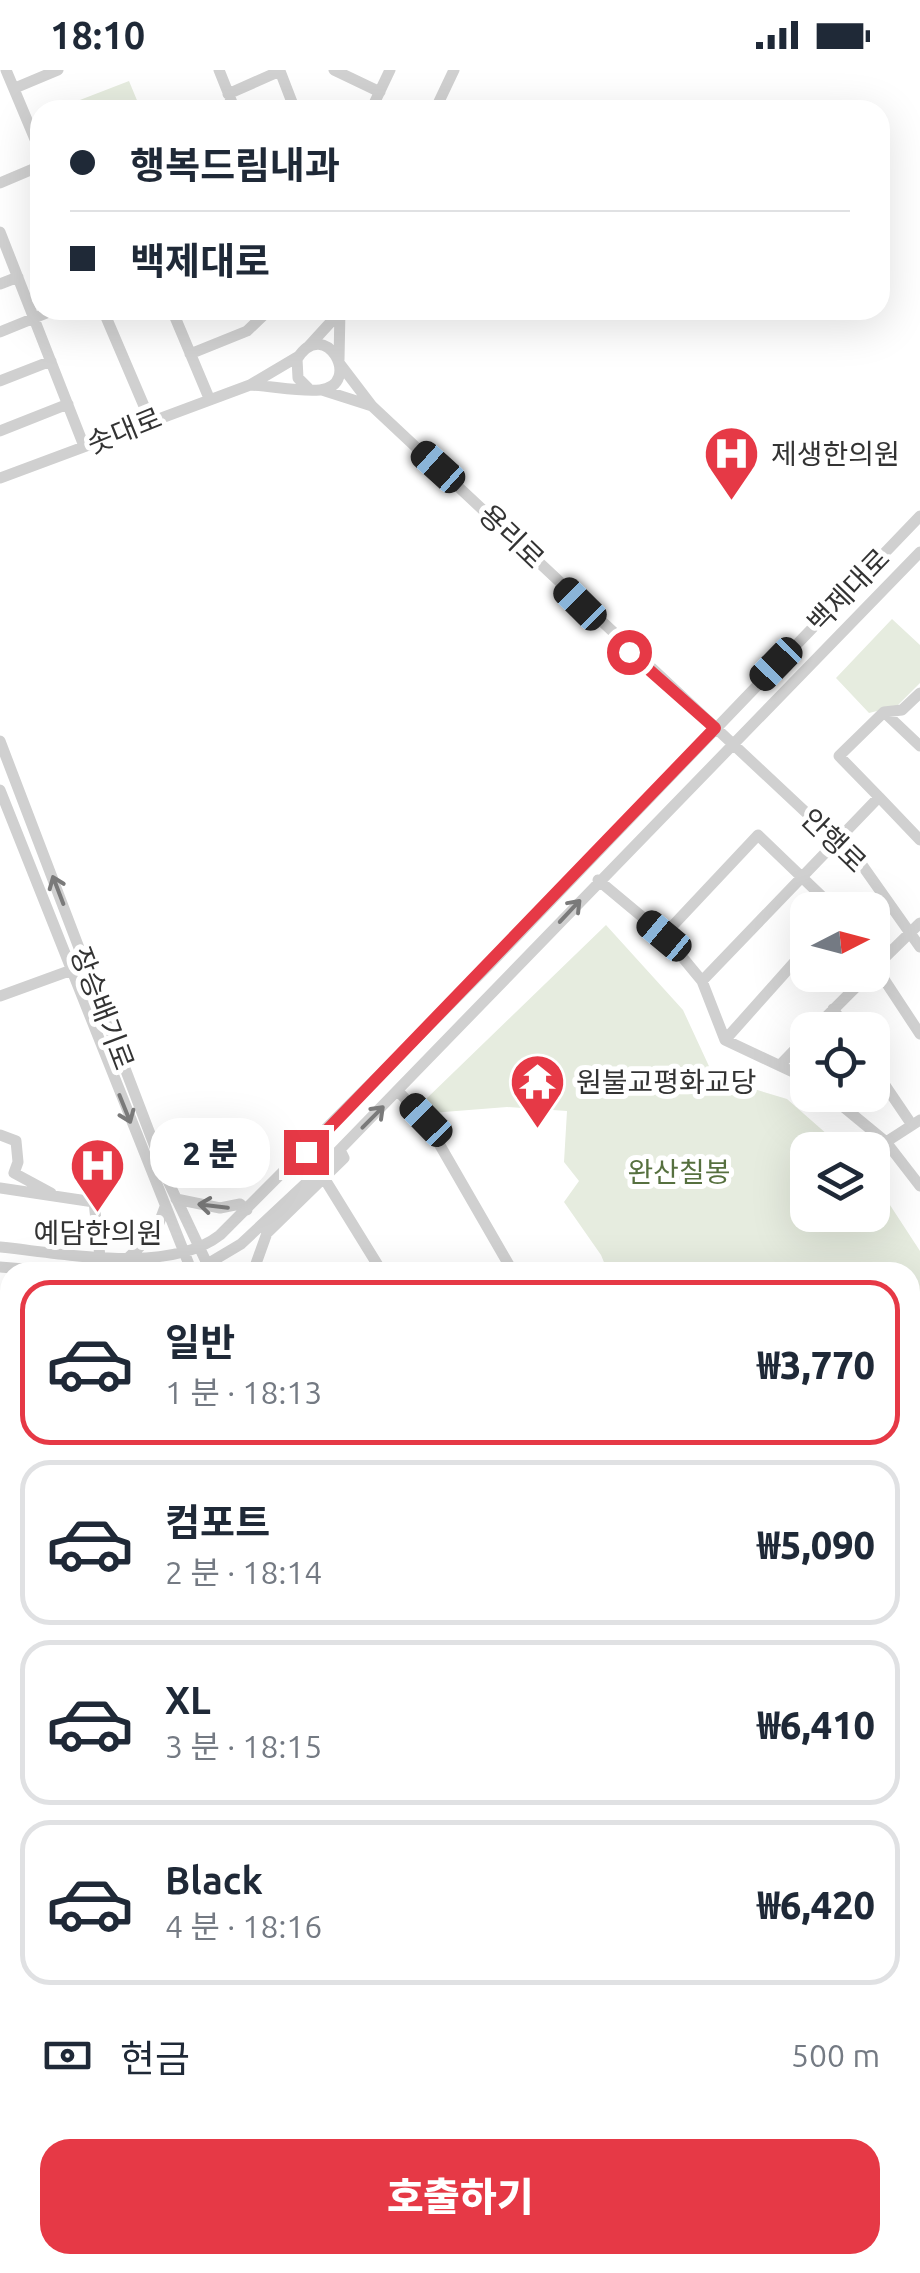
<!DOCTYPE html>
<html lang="ko">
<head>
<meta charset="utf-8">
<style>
  :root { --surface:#fff; --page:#f2f2f3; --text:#1f2937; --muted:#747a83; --line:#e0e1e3; --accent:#e63946 }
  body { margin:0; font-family:Ubuntu,"Noto Sans KR",sans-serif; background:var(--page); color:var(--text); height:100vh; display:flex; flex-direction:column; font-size:38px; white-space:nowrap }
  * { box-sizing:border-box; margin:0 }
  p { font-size:32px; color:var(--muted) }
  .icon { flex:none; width:55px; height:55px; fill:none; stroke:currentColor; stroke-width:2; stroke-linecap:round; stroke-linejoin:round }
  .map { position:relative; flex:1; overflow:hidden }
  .drawer { position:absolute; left:0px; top:1192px; width:920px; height:1012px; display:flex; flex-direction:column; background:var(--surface); border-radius:30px 30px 0 0; box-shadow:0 10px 40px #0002 }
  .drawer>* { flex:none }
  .hud { position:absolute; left:30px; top:30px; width:860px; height:220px; border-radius:30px; box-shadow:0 10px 40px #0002; display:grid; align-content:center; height:220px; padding:0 40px; background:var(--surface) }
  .needle { width:65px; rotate:84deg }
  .buttons { position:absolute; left:790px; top:822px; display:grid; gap:20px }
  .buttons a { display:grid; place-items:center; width:100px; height:100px; border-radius:20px; background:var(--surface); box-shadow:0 10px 40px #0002; font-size:50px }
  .end { position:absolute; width:45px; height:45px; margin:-22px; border:12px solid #e63946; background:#fff; box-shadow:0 0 0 5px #fff }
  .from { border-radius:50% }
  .bubble { position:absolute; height:70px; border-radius:30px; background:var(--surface); box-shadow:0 10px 40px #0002; font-size:32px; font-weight:800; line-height:70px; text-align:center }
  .car { position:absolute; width:30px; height:60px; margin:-30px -15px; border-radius:12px; box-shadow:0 0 8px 2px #0007; background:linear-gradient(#222 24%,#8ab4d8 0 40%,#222 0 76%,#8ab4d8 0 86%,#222 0) }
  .hud b { display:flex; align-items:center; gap:35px; height:95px; font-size:38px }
  .hud b+b { border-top:2px solid var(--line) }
  .hud i { width:25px; height:25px; background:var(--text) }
  ul { padding:18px 0 0; list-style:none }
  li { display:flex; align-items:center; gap:30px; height:165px; margin:0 20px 15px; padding:0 20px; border:5px solid var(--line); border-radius:30px }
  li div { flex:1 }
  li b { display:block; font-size:38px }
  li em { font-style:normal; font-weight:800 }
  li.active { border-color:var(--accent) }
  li>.icon { width:90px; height:90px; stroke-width:1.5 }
  .pay { display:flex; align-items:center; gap:25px; height:110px; padding:0 40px; font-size:38px }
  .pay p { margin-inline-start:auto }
  .cta { display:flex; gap:20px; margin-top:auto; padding:20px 40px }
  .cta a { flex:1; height:115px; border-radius:30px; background:var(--accent); color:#fff; font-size:40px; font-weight:800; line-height:115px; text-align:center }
  .status { display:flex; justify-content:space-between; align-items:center; height:70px; padding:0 50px; background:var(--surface); direction:ltr }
  .status svg { height:28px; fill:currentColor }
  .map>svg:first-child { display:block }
  .green { fill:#e6ecdf }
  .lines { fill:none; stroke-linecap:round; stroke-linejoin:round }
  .minor { stroke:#d0d0d0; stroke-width:11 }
  .oneway { stroke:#7a7a7a }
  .route { stroke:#e63946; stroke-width:12 }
  .labels { text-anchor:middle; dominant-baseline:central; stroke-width:10; stroke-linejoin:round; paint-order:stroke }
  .street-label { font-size:28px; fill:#333; stroke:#fff }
  .poi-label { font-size:28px; fill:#333; stroke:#fff; text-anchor:start }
  .park-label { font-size:28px; fill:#56703f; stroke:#fff }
</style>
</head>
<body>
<div class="status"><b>18:10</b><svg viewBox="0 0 49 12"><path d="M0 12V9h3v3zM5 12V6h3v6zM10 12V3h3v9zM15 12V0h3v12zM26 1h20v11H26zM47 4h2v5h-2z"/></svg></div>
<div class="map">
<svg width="920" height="2203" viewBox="0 0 920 2203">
  <rect width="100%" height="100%" fill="#fff"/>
  <!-- green -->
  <path class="green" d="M129,11l12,29h-87z
    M892,549l28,26v38l-23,23 -28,7 -33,-35z
    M606,855l77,85 31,67 73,22 58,51h-37v65h64l1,-36 47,72v645h-10v-624h-302l-7,-17 -37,-53 15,-21 -15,-19 3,-51 -60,-4 -76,6 -6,-13z"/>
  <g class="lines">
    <!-- minor -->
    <path class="minor" d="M6,0l34,81
      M219,0l16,40
      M334,0l46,22
      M280,1l15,39
      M15,18l43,-18
      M228,24l52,-23
      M371,40l19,-40
      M435,40l19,-40
      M0,113l40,-17
      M0,162l84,214
      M0,214l18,-7
      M103,240l47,110
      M172,240l37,88
      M0,262l54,-22
      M308,277l31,-34
      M190,284l57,-23 22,-21
      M339,290l1,-50
      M340,294l32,42 490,459 58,82
      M0,311l51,-20
      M250,315c22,1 49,7 70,5 44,-5 5,-76 -23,-31l1,19 10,10
      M322,320l50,16
      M0,361l68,-27
      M0,408l250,-93 49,-29
      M884,642l36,34
      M0,671l168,440 43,91
      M0,720l192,482
      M879,727l41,43
      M598,810l66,55 38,46 23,59 83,39
      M664,865l94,-100 78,75
      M872,891l48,73
      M872,900l48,-47
      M702,911l177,-184 -40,-41 45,-44 18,-2 18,-17
      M0,926l69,-25
      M833,939l15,21
      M813,960l55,-55
      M725,970l83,-93
      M780,995l28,-29
      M872,996l40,59
      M398,1021l28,30 87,151
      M829,1025l57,47 34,44
      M0,1065l16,6 2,21 -4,11 37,20
      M886,1072l34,-22
      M324,1108l58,94
      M0,1118l94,14 6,55
      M176,1129l44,9 20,-4 7,6
      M0,1177c60,6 169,28 220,-12l269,-270 431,-449
      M127,1189l29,-28 9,-24
      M0,1197l59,5
      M194,1202l47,-28 79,-74 600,-618
      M253,1202l14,-39 77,-75 -4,-8
      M0,1266l10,1
      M0,1325l10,1
      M0,1362l10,1
      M0,1418l10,-1
      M0,1473l10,-1
      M0,1515l10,7
      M0,1701l10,-1
      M0,1771l10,-1
      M0,1837l10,-1
      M910,2020l10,-6
      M910,2166h10
      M0,2190l10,-2
      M56,2195l2,8
      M259,2195l1,8
      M669,2195l5,8
      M762,2195l5,8
      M782,2195l4,8
      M607,2203l18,-8
      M824,2203l17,-8"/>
  </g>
  <!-- one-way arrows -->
  <defs><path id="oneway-shaft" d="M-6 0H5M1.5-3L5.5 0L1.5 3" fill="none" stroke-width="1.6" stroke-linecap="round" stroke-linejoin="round" transform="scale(2.5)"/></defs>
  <g class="oneway">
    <use href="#oneway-shaft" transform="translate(58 820) rotate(-111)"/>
    <use href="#oneway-shaft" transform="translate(570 841) rotate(-47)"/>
    <use href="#oneway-shaft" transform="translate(125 1039) rotate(68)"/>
    <use href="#oneway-shaft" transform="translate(373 1047) rotate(-45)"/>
    <use href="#oneway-shaft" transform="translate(213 1136) rotate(-173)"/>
  </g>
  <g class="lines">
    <!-- route -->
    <path class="route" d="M306,1082l409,-424 -86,-76"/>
  </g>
  <!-- icons -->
  <defs>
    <symbol id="hospital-pin" viewBox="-11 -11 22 30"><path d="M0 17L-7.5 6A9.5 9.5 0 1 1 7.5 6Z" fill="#e63946" stroke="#fff"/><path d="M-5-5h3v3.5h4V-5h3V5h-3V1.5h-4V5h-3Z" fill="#fff"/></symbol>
    <symbol id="temple-pin" viewBox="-11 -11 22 30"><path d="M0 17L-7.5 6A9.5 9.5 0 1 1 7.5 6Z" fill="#e63946" stroke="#fff"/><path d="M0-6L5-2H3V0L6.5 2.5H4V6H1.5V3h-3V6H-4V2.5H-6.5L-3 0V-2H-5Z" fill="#fff"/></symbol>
  </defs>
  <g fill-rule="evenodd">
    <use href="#hospital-pin" x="700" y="352" width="63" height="86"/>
    <use href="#temple-pin" x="506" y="980" width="63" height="86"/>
    <use href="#hospital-pin" x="66" y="1064" width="63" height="86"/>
  </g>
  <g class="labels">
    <!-- street labels -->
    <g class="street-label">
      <text transform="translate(124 360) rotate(-22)">솟대로</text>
      <text transform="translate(512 466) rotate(44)">용리로</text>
      <text transform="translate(848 520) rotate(-46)">백제대로</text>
      <text transform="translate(834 770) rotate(44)">안행로</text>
      <text transform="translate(103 938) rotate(69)">장승배기로</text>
    </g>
    <!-- poi labels -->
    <g class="poi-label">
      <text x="771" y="383">제생한의원</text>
      <text x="576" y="1011">원불교평화교당</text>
      <text x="98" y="1162" text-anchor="middle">예담한의원</text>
    </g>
    <!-- park labels -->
    <g class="park-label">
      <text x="679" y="1101">완산칠봉</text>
    </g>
  </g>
</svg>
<div class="buttons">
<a><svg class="needle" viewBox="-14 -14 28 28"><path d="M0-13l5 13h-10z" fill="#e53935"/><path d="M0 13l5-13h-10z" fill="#747a83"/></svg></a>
<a><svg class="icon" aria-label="locate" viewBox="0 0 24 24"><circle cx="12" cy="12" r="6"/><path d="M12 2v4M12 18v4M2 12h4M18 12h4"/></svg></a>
<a><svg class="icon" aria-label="layers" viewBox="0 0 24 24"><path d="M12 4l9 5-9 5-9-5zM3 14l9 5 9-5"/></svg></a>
</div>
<i class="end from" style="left:629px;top:582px"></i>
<i class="end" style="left:306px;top:1082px"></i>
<div class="bubble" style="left:150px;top:1048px;width:120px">2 분</div>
<i class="car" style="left:438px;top:397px;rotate:312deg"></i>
<i class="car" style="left:580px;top:534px;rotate:315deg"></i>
<i class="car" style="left:776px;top:594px;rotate:224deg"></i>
<i class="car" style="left:664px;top:866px;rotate:310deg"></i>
<i class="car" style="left:426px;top:1050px;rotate:316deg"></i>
<div class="hud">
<b><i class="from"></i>행복드림내과</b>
<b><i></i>백제대로</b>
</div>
<section class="drawer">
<ul>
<li class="active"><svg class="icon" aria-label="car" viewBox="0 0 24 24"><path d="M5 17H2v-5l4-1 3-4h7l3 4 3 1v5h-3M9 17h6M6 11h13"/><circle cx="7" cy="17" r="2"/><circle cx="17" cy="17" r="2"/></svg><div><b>일반</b><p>1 분 · 18:13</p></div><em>₩3,770</em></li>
<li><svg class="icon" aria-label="car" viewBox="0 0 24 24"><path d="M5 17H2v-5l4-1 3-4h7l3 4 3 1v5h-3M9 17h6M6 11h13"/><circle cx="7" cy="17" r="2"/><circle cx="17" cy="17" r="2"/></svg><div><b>컴포트</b><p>2 분 · 18:14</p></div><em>₩5,090</em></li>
<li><svg class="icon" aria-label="car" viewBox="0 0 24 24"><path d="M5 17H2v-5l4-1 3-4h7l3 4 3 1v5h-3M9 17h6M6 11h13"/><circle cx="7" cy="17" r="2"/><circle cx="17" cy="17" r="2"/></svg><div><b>XL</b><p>3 분 · 18:15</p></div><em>₩6,410</em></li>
<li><svg class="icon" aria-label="car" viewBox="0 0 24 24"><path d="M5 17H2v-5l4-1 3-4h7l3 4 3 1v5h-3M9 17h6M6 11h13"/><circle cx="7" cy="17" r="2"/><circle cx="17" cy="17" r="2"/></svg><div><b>Black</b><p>4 분 · 18:16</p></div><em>₩6,420</em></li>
</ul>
<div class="pay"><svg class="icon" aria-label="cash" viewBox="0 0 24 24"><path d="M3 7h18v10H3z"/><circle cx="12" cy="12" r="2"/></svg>현금<p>500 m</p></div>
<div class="cta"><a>호출하기</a></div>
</section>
</div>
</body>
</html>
